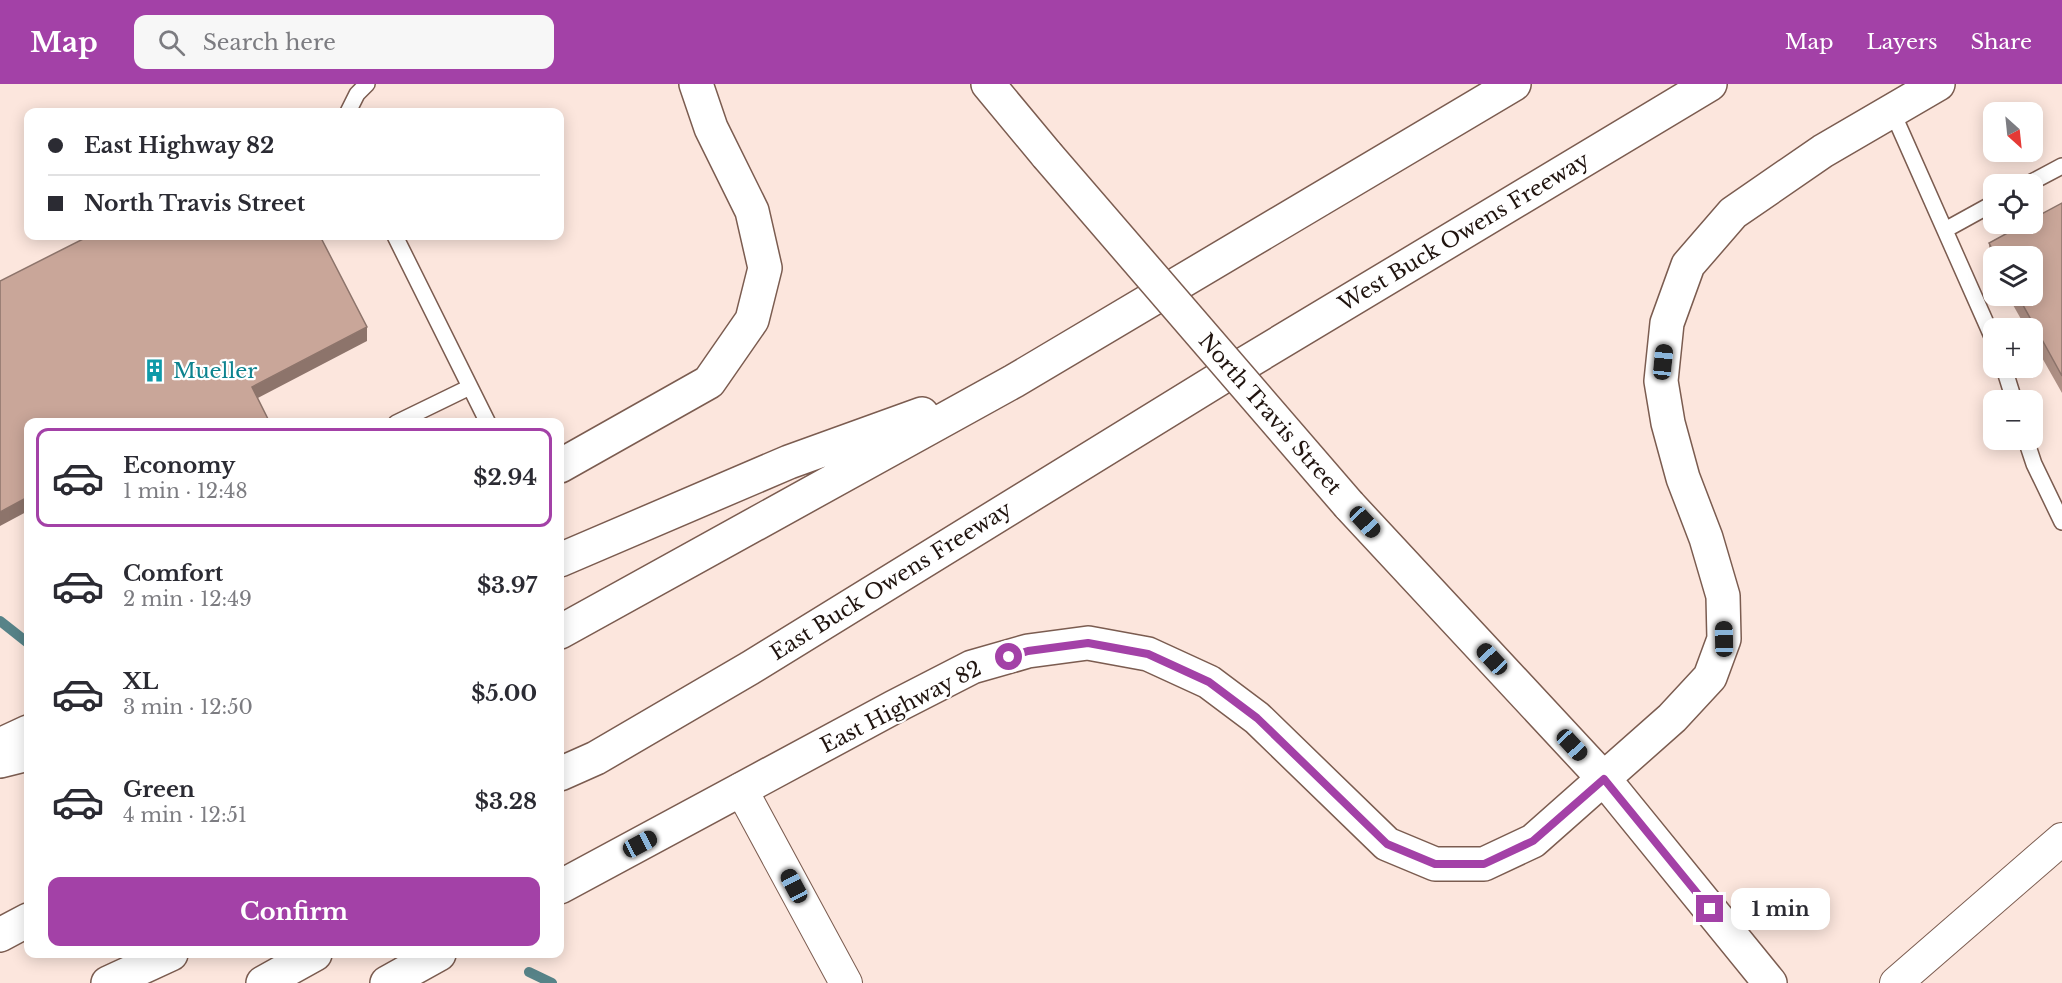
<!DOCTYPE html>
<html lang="en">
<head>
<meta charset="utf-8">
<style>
  :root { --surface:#fff; --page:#f7f7f7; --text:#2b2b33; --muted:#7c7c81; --line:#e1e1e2; --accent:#a341a7 }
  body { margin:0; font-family:"Libre Baskerville",serif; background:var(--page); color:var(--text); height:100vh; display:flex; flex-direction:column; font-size:22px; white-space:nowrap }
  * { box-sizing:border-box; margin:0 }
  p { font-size:20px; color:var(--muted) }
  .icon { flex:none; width:33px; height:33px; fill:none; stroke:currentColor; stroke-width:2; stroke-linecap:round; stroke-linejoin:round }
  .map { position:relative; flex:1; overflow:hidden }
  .side { position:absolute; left:24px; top:334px; width:540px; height:540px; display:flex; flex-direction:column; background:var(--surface); border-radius:12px; box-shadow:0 3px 15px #0003 }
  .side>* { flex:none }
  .guide { position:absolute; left:24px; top:24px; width:540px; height:132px; border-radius:12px; box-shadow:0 3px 15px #0003; display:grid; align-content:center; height:132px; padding:0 24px; background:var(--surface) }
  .needle { width:39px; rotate:153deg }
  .fabs { position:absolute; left:1983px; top:18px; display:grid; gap:12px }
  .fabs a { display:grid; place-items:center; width:60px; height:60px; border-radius:12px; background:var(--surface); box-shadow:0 3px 15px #0003; font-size:30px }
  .end { position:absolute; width:27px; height:27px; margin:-14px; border:8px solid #a341a7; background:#fff; box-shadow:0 0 0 3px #fff }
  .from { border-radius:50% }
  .bubble { position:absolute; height:42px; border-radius:12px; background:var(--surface); box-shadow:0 3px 15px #0003; font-size:20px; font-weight:700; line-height:42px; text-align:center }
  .car { position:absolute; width:18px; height:36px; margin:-18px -9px; border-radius:8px; box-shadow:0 0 4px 2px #0007; background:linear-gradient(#222 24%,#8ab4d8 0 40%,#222 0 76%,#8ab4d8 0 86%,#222 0) }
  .guide b { display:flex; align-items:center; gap:21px; height:57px; font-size:22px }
  .guide b+b { border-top:2px solid var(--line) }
  .guide i { width:15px; height:15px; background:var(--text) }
  ul { padding:10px 0 0; list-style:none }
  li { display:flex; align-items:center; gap:18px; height:99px; margin:0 12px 9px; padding:0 12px; border:3px solid transparent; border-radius:12px }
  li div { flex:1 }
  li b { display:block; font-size:22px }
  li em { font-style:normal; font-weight:700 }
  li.current { border-color:var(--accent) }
  li>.icon { width:54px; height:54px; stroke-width:1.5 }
  .cta { display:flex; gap:12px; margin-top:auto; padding:12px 24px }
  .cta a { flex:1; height:69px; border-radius:12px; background:var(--accent); color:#fff; font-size:24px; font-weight:700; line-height:69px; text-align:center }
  header { display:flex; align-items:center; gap:36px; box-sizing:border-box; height:84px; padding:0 30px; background:var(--accent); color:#fff }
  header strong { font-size:28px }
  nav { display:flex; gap:33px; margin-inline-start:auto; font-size:21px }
  .search { width:420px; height:54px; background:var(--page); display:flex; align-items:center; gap:15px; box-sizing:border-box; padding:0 21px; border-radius:12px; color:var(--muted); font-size:22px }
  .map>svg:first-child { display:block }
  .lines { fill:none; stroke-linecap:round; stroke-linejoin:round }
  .stream { stroke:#578388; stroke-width:10 }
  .lane-casing { stroke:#7b5c50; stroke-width:18 }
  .street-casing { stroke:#7b5c50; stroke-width:34 }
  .secondary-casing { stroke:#7b5c50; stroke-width:36 }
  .highway-casing { stroke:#7b5c50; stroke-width:36 }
  .lane { stroke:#fff; stroke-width:15 }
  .street { stroke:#fff; stroke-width:32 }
  .secondary { stroke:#fff; stroke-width:33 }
  .highway { stroke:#fff; stroke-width:33 }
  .secondary-bridge-casing { stroke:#7b5c50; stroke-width:36; stroke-linecap:butt }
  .secondary-bridge { stroke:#fff; stroke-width:33 }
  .wall { fill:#ad8f84 }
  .shaded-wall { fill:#8d746b }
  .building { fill:#c9a699; stroke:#8d746b; stroke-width:1.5 }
  .route { stroke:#a341a7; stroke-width:8 }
  .labels { text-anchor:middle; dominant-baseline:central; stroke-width:4.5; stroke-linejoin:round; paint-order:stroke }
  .street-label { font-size:21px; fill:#20140f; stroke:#fff }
  .culture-label { font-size:21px; fill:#0d838f; stroke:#fff; text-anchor:start }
</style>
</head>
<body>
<header>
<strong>Map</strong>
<div class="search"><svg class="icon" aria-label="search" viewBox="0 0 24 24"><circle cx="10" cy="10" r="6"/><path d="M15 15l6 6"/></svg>Search here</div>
<nav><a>Map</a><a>Layers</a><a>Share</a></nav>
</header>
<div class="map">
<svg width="2062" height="899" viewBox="0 0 2062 899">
  <rect width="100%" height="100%" fill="#fce6dd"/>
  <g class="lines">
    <!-- stream -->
    <path class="stream" d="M0,537l28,22
      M529,888l23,11"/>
    <defs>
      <path id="lane" d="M1892,27l102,230
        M348,28l9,-18 10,-10
        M2028,100l34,-18
        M1945,146l49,-27
        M395,152l93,187
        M2004,284l10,32
        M396,339l74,-36
        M2026,356l8,24 28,58"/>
      <path id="street" d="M741,705l105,194
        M1896,899l166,-144"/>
      <path id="secondary" d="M988,0l59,71
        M560,382l149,-84 43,-62 13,-52 -13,-57 -41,-83 -15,-44
        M1349,421l255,274 166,204
        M0,661l28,-13
        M560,803l334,-180 78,-40 56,-16 60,-8 60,11 61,28 48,36 130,126 48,20h49l49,-23 139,-123 38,-41 14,-38 -1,-43 -17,-58 -23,-60 -15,-55 -7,-42 6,-58 21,-58 45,-52 90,-62 115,-67
        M387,899l52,-29"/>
      <path id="highway" d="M560,476l229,-98 133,-48
        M560,548l454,-251 500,-297
        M0,677l28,-7
        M560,690l36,-16 154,-90 469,-289 491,-295
        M0,851l28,-15
        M108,899l63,-29
        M263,899l52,-29"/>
    </defs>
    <!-- lane casing -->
    <use href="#lane" class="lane-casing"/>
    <!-- street casing -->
    <use href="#street" class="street-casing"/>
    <!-- secondary casing -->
    <use href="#secondary" class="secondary-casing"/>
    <!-- highway casing -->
    <use href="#highway" class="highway-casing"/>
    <!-- lane -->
    <use href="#lane" class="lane"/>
    <!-- street -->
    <use href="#street" class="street"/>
    <!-- secondary -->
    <use href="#secondary" class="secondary"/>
    <!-- highway -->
    <use href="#highway" class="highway"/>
    <defs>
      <path id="secondary-bridge" d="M1047,71l302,350"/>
    </defs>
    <!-- secondary-bridge casing -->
    <use href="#secondary-bridge" class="secondary-bridge-casing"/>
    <!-- secondary-bridge -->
    <use href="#secondary-bridge" class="secondary-bridge"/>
  </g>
  <!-- wall -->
  <path class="wall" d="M2062,119v190l-30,-53v-12h-6l-18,-32h24v-40h-38v13l-5,-8v-18z"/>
  <!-- shaded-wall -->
  <path class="shaded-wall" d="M367,243v14l-115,60v-14z
    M28,413v14l-28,15v-14z"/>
  <!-- building -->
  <path class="building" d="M2062,119v173l-44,-80h14v-40h-36l-7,-13 35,-19h8v-5z
    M89,152h231l47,91 -115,60 18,36h-242v74l-28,15v-231z"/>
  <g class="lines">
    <!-- route -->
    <path class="route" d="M1009,573l19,-6 60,-8 60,11 61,28 48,36 130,126 48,20h49l49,-23 71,-62 106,130"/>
  </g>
  <!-- icons -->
  <defs>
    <symbol id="building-bare" viewBox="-9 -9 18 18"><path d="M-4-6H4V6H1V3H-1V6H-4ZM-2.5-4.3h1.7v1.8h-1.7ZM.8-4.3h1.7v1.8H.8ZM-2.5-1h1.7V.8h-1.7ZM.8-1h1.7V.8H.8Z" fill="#0f9aa8" stroke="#fff" stroke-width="2.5" paint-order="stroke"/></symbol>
  </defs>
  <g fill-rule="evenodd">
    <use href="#building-bare" x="138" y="270" width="33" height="33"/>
  </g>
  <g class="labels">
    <!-- street labels -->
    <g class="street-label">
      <text transform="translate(1464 148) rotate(-31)">West Buck Owens Freeway</text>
      <text transform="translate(1270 330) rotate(49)">North Travis Street</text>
      <text transform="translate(891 497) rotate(-32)">East Buck Owens Freeway</text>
      <text transform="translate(901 623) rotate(-27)">East Highway 82</text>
    </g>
    <!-- culture labels -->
    <g class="culture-label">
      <text x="173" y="287">Mueller</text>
    </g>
  </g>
</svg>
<div class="fabs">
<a><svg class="needle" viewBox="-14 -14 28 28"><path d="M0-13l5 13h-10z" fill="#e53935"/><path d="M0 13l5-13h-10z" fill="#7c7c81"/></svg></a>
<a><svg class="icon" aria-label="locate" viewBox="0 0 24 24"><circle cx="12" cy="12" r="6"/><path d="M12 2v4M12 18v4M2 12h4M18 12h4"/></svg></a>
<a><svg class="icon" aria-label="layers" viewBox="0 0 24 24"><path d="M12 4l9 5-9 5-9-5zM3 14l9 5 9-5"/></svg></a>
<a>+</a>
<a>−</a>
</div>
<i class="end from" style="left:1009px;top:573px"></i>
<i class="end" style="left:1710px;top:825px"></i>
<div class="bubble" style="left:1731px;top:804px;width:99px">1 min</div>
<i class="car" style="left:1663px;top:278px;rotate:6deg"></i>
<i class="car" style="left:1365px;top:438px;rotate:137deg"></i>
<i class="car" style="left:1724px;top:555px;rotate:359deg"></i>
<i class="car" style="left:1492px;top:575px;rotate:317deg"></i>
<i class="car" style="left:1572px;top:661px;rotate:137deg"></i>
<i class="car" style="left:640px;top:760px;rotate:62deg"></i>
<i class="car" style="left:794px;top:802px;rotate:332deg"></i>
<div class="guide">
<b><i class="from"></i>East Highway 82</b>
<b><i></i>North Travis Street</b>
</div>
<section class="side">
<ul>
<li class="current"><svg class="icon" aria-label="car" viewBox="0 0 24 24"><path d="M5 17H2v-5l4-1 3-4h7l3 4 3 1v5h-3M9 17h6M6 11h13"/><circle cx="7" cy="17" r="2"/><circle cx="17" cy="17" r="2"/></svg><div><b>Economy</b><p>1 min · 12:48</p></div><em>$2.94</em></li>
<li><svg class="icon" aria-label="car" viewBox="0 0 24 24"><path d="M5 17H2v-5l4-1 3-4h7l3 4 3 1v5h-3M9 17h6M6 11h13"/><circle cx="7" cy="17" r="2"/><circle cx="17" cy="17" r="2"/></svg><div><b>Comfort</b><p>2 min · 12:49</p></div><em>$3.97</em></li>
<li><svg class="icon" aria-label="car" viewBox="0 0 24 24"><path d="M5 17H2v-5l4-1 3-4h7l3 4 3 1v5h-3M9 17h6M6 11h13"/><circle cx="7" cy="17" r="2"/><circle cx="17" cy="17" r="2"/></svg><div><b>XL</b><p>3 min · 12:50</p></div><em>$5.00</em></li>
<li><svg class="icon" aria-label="car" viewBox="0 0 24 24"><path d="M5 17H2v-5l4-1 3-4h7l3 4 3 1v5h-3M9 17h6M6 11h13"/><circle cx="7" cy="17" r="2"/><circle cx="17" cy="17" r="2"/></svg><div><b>Green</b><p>4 min · 12:51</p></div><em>$3.28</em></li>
</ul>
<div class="cta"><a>Confirm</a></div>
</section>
</div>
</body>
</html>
